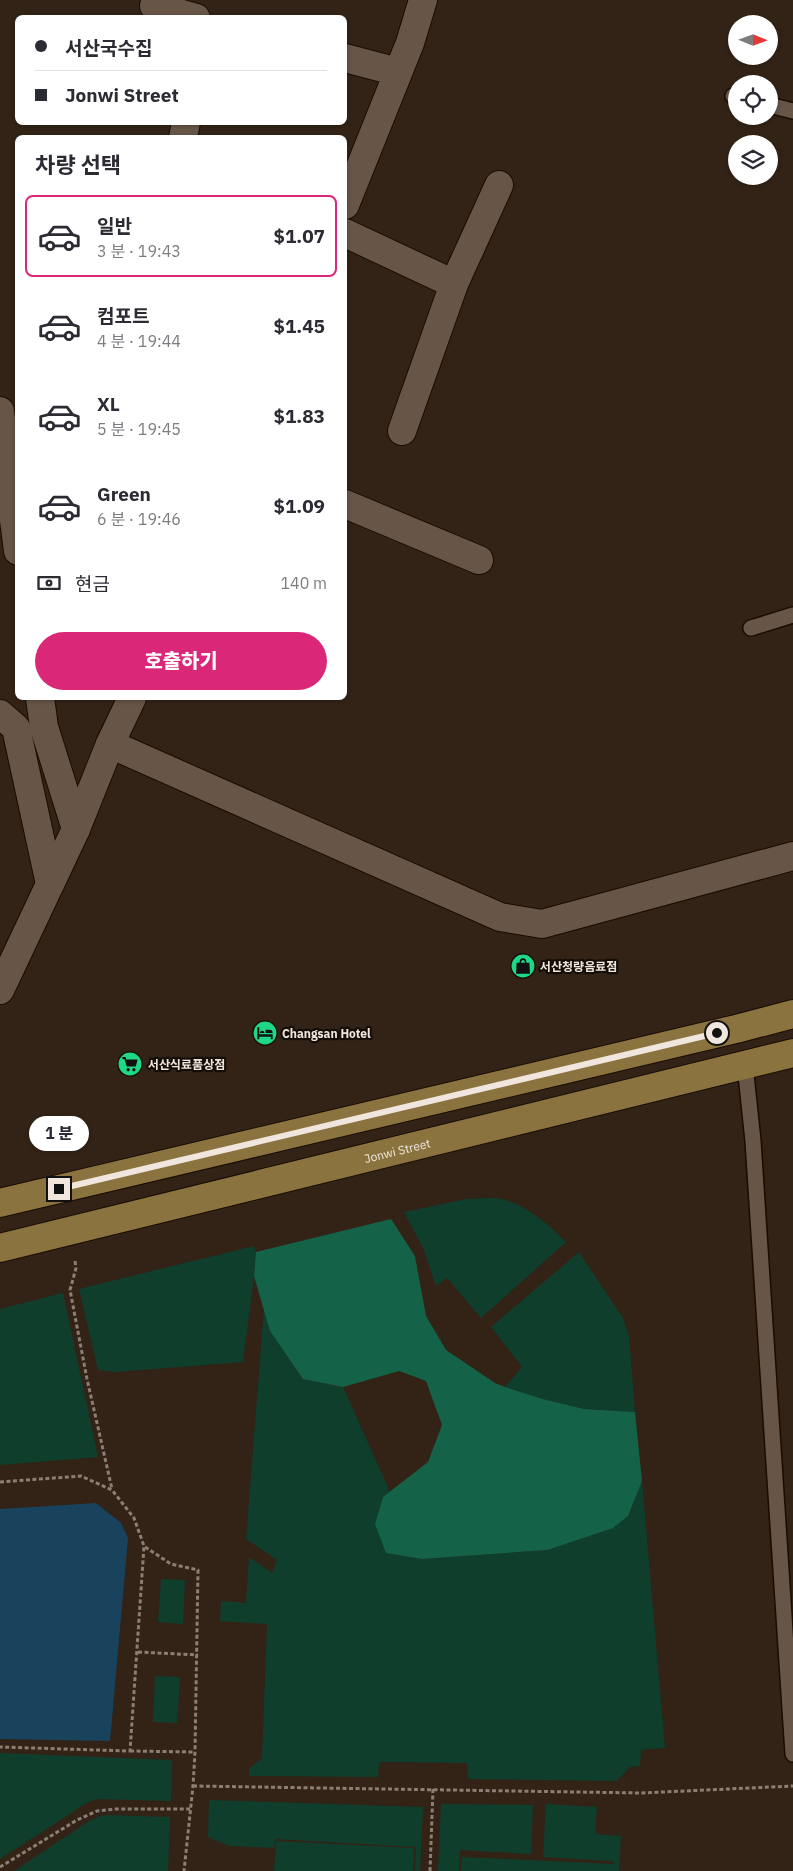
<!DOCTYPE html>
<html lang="ko">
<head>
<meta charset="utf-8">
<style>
  :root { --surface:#fff; --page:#f2f2f3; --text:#2b2b33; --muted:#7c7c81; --line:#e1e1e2; --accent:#db2777 }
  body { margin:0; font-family:"IBM Plex Sans","Noto Sans KR",sans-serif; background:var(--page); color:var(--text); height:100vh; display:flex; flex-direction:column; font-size:19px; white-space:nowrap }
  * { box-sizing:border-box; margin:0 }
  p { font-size:16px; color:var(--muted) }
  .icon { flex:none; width:28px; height:28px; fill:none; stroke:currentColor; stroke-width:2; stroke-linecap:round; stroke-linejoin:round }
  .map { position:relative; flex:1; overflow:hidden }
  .details { position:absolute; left:15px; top:135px; width:332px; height:565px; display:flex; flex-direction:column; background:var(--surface); border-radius:8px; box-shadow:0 1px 4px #0004 }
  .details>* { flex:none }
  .top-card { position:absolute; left:15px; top:15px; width:332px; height:110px; border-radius:8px; box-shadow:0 1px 4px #0004; display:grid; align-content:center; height:110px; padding:0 20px; background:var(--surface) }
  .needle { width:32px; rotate:91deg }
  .tools { position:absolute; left:728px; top:15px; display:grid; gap:10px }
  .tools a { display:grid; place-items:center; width:50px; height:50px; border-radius:50%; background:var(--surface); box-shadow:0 1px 4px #0004; font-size:25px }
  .end { position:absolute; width:22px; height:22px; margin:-11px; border:6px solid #f0e6de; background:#111; box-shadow:0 0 0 2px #111 }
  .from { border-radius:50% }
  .bubble { position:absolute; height:35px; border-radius:18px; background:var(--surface); box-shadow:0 1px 4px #0004; font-size:16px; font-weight:800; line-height:35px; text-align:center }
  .top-card b { display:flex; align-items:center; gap:18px; height:48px; font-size:19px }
  .top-card b+b { border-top:1px solid var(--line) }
  .top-card i { width:12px; height:12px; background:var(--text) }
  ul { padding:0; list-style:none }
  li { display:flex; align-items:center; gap:15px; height:82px; margin:0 10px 8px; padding:0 10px; border:2px solid transparent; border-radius:8px }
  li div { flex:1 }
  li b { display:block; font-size:19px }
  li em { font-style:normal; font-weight:800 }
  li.on { border-color:var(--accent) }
  li>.icon { width:45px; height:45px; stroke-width:1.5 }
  h2 { padding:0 20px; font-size:22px; line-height:60px }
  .pay { display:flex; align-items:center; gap:12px; height:55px; padding:0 20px; font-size:19px }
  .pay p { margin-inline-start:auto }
  .primary-button { display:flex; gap:10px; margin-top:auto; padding:10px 20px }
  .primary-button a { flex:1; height:58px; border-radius:30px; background:var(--accent); color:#fff; font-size:20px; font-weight:800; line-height:58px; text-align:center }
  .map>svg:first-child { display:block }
  .green { fill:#0f3e2d }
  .forest { fill:#146247 }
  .water { fill:#19435d }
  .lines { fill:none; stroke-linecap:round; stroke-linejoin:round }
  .lane-casing { stroke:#190c02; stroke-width:18 }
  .street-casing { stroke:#190c02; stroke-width:30 }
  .secondary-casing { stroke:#190c02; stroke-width:30 }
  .primary-casing { stroke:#190c02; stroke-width:30 }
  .path { stroke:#8b7e74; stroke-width:3; stroke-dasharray:4 2.5; stroke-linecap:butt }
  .lane { stroke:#675547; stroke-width:15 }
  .street { stroke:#675547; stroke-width:28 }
  .secondary { stroke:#675547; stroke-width:28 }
  .primary { stroke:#8b733f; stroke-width:28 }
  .route { stroke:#f0e6de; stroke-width:6 }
  .labels { text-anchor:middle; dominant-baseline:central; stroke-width:4.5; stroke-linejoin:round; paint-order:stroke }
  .poi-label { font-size:12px; font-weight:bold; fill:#f0e6de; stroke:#150e08; text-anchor:start }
  .street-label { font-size:12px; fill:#f0e6de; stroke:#150e08 }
</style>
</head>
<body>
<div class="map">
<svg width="793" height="1871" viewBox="0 0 793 1871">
  <rect width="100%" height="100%" fill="#322316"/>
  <!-- green -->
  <path class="green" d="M466,1199c11,0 25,-2 35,0 26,6 47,25 65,43l-85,76 -34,-40 -11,8 -12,-36 -20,-38z
    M254,1246l2,6 -2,24 -11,86 -127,10 -18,-2 -19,-81z
    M579,1252l44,66 6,19 6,75 -51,-3 -41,-10 -38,-12 17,-20 -31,-40z
    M63,1293l35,164 -98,8v-156z
    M264,1308l6,23 33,48 40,8 47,105 -7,5 3,56 36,6 125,-9 81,-34 14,-35 23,267 -24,2 -1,16 -10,1 -13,14 -149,-2 -1,-16 -88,-1 -1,15 -129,-1v-7l13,-11 5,-134 -47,-3 1,-20 25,2 3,-46 23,16 5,-13 -31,-21z
    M161,1579l24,1 -2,44 -25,-2z
    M155,1676l25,1 -3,46 -24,-1z
    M0,1753l172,7 -1,41 -75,-2 -11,5 -85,55z
    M209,1800l214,7 -3,64h-5l1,-24 -141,-8 -1,9 -45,-2 -21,-9z
    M441,1804l92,1 -2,49 -71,-4 -1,21h-21z
    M546,1804l51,3 -2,27 26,2 -2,35h-158l1,-14 152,7 -1,-3 -70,-4z
    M109,1815l61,2 -2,54h-154l75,-50 11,-5z
    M276,1841l138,7 -1,23h-139z"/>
  <!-- forest -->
  <path class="forest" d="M391,1219l24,37 11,60 20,34 49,33 10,4 38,12 41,10 51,3 7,69 -14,35 -15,12 -66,22 -125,9 -36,-6 -11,-29 8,-27 45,-35 14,-37 -16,-44 -27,-10 -56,16 -40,-8 -33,-48 -16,-55 2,-24z"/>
  <!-- water -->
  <path class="water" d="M96,1503l25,20 7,15 -18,203 -110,-2v-230z"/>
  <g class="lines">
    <defs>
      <path id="lane" d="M733,96l3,1
        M769,105l24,6
        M751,628l42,-13
        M745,1065l8,76 40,613"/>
      <path id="street" d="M156,0l-2,6 42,12
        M345,58l53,14
        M183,138l3,-16
        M345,233l109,51
        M0,411l18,140
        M402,431l52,-147 45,-99
        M345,504l134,56
        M40,698l4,29 32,102
        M0,714l16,14 34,156
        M110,744l390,173 42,7 251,-68"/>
      <path id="secondary" d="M345,205l65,-162 13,-43
        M0,990l76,-161 34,-85 22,-46"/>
      <g id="primary">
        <path d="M0,1203l736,-174 57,-15"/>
        <path id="s1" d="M0,1248l793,-195"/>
      </g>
    </defs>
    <!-- lane casing -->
    <use href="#lane" class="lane-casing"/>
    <!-- street casing -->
    <use href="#street" class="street-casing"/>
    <!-- secondary casing -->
    <use href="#secondary" class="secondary-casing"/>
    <!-- primary casing -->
    <use href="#primary" class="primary-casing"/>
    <!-- path -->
    <path class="path" d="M75,1261l1,7 -6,22 17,89 25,110
      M0,1482l81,-6 31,14 22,28 10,28 -14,205 -130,-4
      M145,1547l26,17 27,6 -3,182 -2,34 -9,85
      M138,1652l60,3
      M130,1751l65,1
      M193,1786l448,7 152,-7
      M0,1867l77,-47 20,-9 19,-2h74
      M430,1871l3,-82"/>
    <!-- lane -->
    <use href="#lane" class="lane"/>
    <!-- street -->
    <use href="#street" class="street"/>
    <!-- secondary -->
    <use href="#secondary" class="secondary"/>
    <!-- primary -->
    <use href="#primary" class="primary"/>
  </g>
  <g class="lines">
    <!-- route -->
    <path class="route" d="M59,1189l658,-156"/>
  </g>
  <!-- icons -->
  <defs>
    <symbol id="shop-disc" viewBox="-11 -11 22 22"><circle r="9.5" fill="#1fd887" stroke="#150e08"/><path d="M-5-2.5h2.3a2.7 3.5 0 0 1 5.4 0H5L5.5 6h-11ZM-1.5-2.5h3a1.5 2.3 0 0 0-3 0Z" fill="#111"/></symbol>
    <symbol id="hotel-disc" viewBox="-11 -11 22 22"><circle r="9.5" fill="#1fd887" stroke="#150e08"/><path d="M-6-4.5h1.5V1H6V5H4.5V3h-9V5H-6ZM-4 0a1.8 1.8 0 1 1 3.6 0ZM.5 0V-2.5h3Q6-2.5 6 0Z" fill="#111"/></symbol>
    <symbol id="supermarket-disc" viewBox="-11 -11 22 22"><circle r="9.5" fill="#1fd887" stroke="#150e08"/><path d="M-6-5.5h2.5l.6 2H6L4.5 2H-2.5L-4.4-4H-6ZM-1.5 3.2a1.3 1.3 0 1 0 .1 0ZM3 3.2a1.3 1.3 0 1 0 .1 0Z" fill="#111"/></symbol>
  </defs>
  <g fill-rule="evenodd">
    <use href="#shop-disc" x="509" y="952" width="28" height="28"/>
    <use href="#hotel-disc" x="251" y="1019" width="28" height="28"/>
    <use href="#supermarket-disc" x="116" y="1050" width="28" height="28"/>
  </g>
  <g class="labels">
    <!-- poi labels -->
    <g class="poi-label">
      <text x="540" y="966">서산청량음료점</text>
      <text x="282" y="1033">Changsan Hotel</text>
      <text x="148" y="1064">서산식료품상점</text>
    </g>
    <!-- street labels -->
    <g class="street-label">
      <text stroke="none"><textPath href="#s1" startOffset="409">Jonwi Street</textPath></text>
    </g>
  </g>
</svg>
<div class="tools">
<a><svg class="needle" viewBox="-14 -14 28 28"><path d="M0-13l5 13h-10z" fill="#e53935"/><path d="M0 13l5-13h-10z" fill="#7c7c81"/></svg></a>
<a><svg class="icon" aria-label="locate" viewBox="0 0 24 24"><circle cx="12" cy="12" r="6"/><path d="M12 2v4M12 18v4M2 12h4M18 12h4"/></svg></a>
<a><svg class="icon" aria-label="layers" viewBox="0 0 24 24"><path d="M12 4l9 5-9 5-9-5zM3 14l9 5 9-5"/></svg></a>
</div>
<i class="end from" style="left:717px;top:1033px"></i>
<i class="end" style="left:59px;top:1189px"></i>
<div class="bubble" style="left:29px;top:1116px;width:60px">1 분</div>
<div class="top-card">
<b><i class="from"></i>서산국수집</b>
<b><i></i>Jonwi Street</b>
</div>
<section class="details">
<h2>차량 선택</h2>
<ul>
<li class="on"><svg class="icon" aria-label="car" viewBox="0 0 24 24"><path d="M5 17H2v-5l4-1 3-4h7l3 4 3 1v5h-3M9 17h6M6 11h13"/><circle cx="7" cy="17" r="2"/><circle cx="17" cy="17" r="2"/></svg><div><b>일반</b><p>3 분 · 19:43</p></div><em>$1.07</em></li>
<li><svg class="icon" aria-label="car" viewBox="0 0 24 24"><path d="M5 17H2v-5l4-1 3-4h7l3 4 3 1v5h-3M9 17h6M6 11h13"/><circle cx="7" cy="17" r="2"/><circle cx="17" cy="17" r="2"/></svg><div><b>컴포트</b><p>4 분 · 19:44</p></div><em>$1.45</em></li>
<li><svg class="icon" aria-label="car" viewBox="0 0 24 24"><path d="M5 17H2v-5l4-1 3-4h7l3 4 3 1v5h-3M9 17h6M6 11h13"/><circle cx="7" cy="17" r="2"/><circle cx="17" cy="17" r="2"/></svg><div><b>XL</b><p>5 분 · 19:45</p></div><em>$1.83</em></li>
<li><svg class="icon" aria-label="car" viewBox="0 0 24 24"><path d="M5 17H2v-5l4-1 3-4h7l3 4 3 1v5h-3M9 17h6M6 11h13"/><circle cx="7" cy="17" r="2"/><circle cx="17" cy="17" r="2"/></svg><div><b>Green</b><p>6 분 · 19:46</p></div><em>$1.09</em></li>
</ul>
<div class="pay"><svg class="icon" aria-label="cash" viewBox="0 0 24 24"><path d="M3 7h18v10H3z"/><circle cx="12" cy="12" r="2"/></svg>현금<p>140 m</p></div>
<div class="primary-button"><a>호출하기</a></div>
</section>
</div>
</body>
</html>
